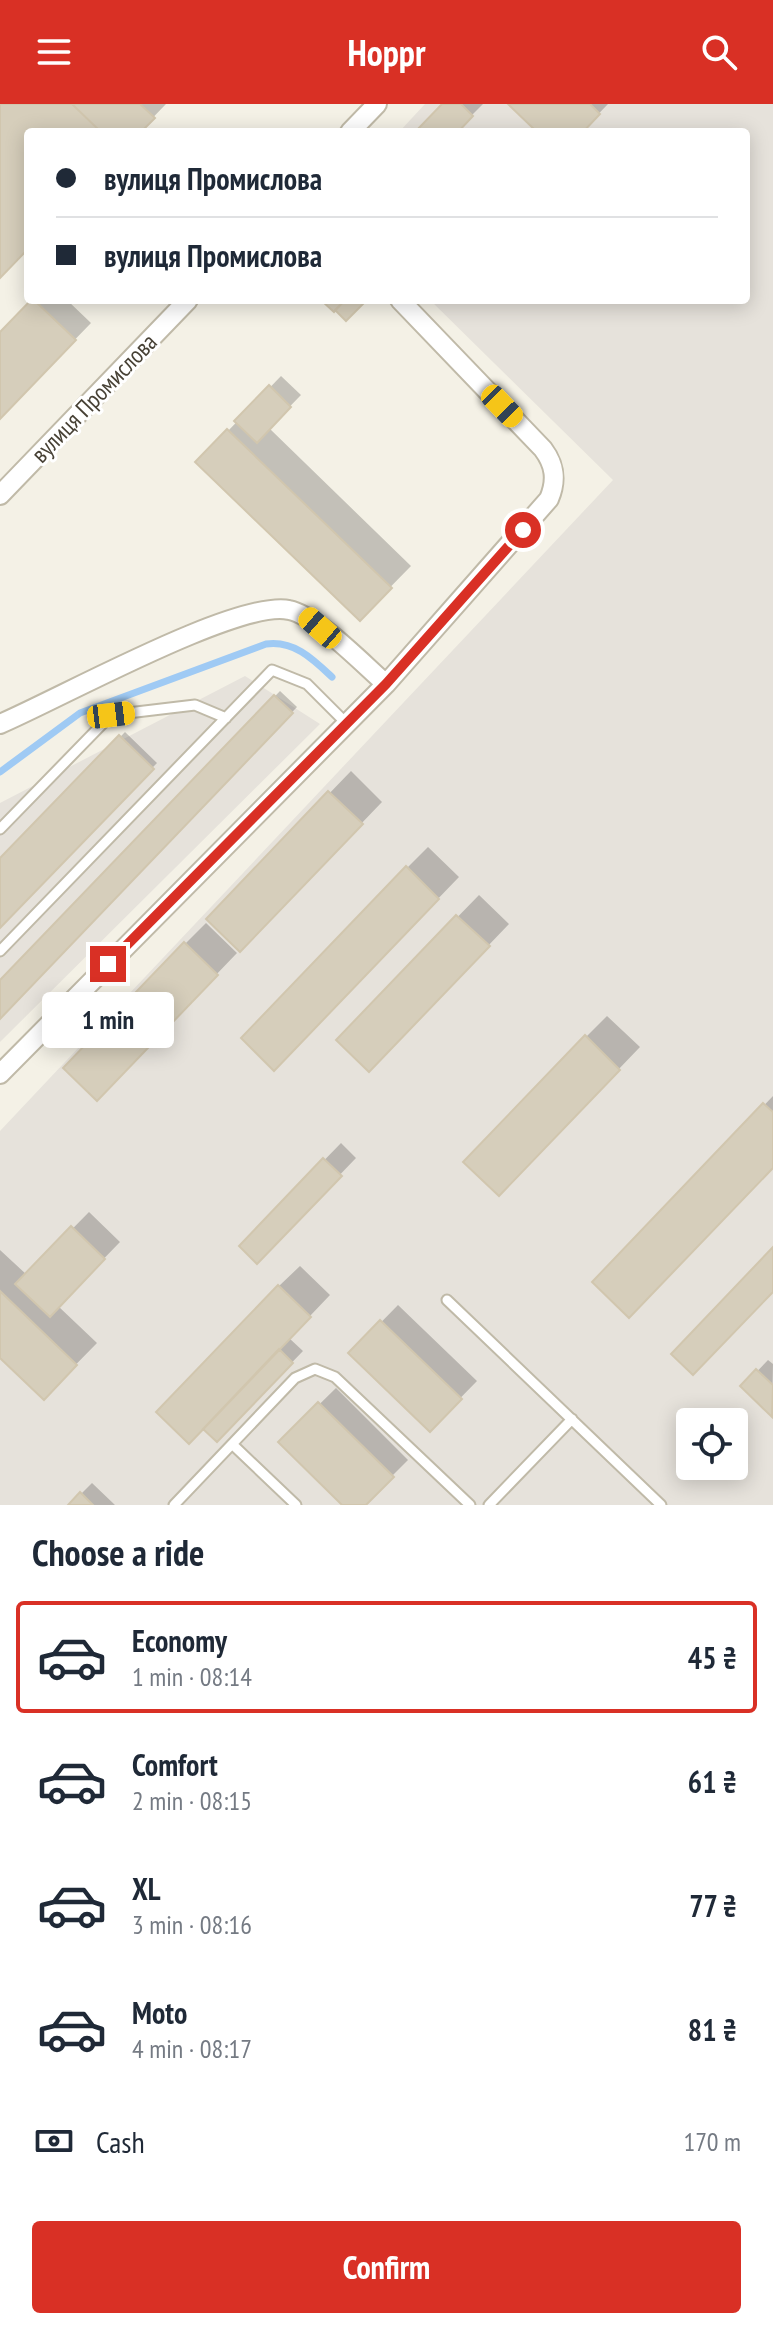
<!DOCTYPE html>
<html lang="en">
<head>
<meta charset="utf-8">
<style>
  :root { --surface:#fff; --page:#f6f6f7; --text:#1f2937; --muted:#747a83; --line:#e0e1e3; --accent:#d93025 }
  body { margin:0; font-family:"PT Sans Narrow",sans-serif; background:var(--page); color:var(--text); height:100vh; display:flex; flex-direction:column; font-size:30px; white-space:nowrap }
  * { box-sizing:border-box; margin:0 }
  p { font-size:26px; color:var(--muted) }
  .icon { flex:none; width:44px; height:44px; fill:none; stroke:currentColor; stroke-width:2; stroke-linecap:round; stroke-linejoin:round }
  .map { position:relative; height:1401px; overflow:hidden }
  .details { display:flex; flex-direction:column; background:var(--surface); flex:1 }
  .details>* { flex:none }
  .guide { position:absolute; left:24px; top:24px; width:726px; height:176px; border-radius:8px; box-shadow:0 4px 20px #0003; display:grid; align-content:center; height:176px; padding:0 32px; background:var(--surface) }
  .tools { position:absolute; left:676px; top:1304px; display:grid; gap:16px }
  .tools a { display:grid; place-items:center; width:72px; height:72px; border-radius:8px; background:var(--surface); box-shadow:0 4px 20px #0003; font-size:40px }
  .end { position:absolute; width:36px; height:36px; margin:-18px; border:10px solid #d93025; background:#fff; box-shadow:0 0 0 4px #fff }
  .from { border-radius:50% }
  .bubble { position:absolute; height:56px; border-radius:8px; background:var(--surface); box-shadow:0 4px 20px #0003; font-size:26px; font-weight:800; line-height:56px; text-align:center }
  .car { position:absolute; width:24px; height:48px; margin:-24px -12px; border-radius:10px; box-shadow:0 0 6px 2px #0007; background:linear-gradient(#f5c518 24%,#345 0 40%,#f5c518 0 76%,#345 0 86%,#f5c518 0) }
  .guide b { display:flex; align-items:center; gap:28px; height:76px; font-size:30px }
  .guide b+b { border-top:2px solid var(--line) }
  .guide i { width:20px; height:20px; background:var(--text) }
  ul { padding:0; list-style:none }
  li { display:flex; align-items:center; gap:24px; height:112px; margin:0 16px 12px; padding:0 16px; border:4px solid transparent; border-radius:8px }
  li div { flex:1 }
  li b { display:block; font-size:30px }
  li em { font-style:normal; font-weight:800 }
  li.on { border-color:var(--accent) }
  li>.icon { width:72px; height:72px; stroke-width:1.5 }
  h2 { padding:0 32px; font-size:36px; line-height:96px }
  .pay { display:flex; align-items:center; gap:20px; height:88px; padding:0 32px; font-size:30px }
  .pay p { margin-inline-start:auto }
  .action { display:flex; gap:16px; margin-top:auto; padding:16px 32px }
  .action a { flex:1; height:92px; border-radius:8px; background:var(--accent); color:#fff; font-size:32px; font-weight:800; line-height:92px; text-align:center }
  header { display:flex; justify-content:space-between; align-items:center; height:104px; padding:0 32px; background:var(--accent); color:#fff; font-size:36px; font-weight:800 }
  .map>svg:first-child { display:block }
  .industrial { fill:#e6e2db; fill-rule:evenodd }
  .shadow { fill:#0003 }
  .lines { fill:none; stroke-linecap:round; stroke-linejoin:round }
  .stream { stroke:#9fcaf4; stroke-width:7 }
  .building { fill:#d6cebb; stroke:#d1c6ae; stroke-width:2 }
  .lane-casing { stroke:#c0baa8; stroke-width:13 }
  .street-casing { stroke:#c0baa8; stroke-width:22 }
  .lane { stroke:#fff; stroke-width:9 }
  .street { stroke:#fff; stroke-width:18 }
  .route { stroke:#d93025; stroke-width:10 }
  .labels { text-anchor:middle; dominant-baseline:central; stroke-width:6; stroke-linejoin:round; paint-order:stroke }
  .street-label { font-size:24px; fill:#474135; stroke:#fff }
</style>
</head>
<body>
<header><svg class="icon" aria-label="menu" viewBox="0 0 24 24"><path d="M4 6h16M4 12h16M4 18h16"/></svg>Hoppr<svg class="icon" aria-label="search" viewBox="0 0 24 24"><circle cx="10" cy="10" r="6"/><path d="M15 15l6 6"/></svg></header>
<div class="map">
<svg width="773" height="1401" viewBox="0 0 773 1401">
  <rect width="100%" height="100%" fill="#f4f1e6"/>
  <!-- industrial -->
  <path class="industrial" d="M425,0h348v1401h-773v-374l613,-651 -183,-180h316v-168h-347zM690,1318h44v44h-44z
    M245,572l75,48 -320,318v-239z"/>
  <!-- shadow -->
  <path class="shadow" d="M0,0h166l-27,28h-111v114l-28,29z
    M445,0h38l-28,28h-37z
    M511,0h97l-27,28h-41z
    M34,196h33l24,23 -91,94v-82z
    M281,272l20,19 -32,33 142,138 -51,52 -162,-156z
    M280,587l17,16 -297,309v-33z
    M125,628l32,31 -157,162v-64z
    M351,667l31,31 -121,126 -53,-9z
    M428,743l31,30 -164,170 112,-179z
    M479,791l30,29 -119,124 -52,-8z
    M206,819l31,30 -119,124 67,-133z
    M607,912l33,31 -120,125 66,-135z
    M773,992v70l-179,116z
    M341,1039l15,15 -99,103 -16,-15z
    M89,1108l31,30 -62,64 39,37 -53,54 -44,-42v-105l27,25z
    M300,1162l30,29 -41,43 14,13 -86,89 62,-154z
    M398,1201l79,76 -47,48 -79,-76z
    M768,1256l5,4 -1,50 -29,-28z
    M336,1284l72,72 -45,45h-19l-63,-63z
    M92,1379l23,22h-45z"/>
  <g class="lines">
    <!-- stream -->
    <path class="stream" d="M0,668l80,-59 186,-69c28,-4 47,15 66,33"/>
  </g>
  <!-- building -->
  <path class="building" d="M0,0h72l29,28h-73v117l-28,29z
    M72,0h68l15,14 -14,14h-40z
    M442,0h19l12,12 -15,16h-43z
    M508,0h82l10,10 -17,18h-46z
    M31,196h3l42,40 -76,79v-87z
    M321,196h24l-11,12z
    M345,196l21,1 -20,20 -11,-11z
    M269,281l22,22 -34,36 -23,-22z
    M227,325l165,159 -32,33 -165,-159z
    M274,591l19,18 -293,306v-39z
    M119,631l35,34 -154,159v-70z
    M328,687l35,33 -123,128 -34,-33z
    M406,762l33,33 -165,172 -33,-33z
    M456,811l34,31 -121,126 -33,-32z
    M184,838l34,33 -121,126 -34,-33z
    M585,931l35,35 -121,126 -36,-34z
    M763,999l10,9v56l-144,150 -37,-36z
    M323,1054l19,18 -85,88 -18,-18z
    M71,1122l34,33 -55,58 -35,-33z
    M773,1143v45l-80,83 -22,-21z
    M278,1181l33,32 -122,127 -33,-32z
    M0,1187l77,74 -33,35 -44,-42z
    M380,1216l82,79 -32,33 -82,-79z
    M279,1245l14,14 -76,79 -14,-13z
    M756,1265l17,16 -1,32 -32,-31z
    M318,1298l76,75 -28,28h-24l-64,-63z
    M80,1388l13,13h-25z"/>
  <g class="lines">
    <defs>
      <path id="lane" d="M0,725l111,-114 84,-10 31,13
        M0,847l272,-281 35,14 40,40
        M447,1196l214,205
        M232,1340l64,61
        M174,1401l121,-127 20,-9 20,8 135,128
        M489,1401l83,-86"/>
      <path id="street" d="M350,28l27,-28
        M0,391l188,-195
        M0,620c57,-24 238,-125 289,-114 27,5 75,55 97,74
        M0,970l386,-390 163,-185c8,-19 6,-34 -6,-50l-143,-149"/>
    </defs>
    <!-- lane casing -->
    <use href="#lane" class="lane-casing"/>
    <!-- street casing -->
    <use href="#street" class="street-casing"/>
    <!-- lane -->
    <use href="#lane" class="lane"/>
    <!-- street -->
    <use href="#street" class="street"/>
  </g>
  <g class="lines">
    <!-- route -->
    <path class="route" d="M108,860l278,-280 137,-154"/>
  </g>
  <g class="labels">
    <!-- street labels -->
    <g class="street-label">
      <text transform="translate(94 294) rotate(-46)">вулиця Промислова</text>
    </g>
  </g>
</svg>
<div class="tools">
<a><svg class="icon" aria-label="locate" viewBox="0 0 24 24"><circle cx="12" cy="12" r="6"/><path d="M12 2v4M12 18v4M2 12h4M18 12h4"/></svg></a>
</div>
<i class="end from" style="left:523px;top:426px"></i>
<i class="end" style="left:108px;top:860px"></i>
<div class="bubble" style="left:42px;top:888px;width:132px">1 min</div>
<i class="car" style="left:502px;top:302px;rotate:136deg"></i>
<i class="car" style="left:320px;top:524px;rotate:311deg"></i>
<i class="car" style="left:111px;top:611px;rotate:83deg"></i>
<div class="guide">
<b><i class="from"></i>вулиця Промислова</b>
<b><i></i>вулиця Промислова</b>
</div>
</div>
<section class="details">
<h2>Choose a ride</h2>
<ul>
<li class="on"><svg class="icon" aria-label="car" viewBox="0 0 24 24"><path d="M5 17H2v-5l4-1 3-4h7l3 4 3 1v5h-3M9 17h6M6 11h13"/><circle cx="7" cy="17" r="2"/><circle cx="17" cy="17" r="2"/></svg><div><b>Economy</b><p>1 min · 08:14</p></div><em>45 ₴</em></li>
<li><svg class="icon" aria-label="car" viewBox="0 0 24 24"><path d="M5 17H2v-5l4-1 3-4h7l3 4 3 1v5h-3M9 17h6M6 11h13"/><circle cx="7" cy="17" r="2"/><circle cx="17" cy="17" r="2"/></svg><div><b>Comfort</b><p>2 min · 08:15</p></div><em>61 ₴</em></li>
<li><svg class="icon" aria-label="car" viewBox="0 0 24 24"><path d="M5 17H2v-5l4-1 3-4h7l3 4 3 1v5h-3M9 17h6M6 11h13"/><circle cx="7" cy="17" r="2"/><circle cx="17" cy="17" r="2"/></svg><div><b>XL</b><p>3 min · 08:16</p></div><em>77 ₴</em></li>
<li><svg class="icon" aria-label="car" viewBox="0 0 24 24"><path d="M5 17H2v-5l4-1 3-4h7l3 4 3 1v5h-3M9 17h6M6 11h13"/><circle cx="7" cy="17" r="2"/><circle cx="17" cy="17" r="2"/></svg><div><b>Moto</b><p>4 min · 08:17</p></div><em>81 ₴</em></li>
</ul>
<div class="pay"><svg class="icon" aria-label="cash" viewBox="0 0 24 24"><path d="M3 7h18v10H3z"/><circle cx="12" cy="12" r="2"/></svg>Cash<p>170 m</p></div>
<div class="action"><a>Confirm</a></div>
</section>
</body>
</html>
